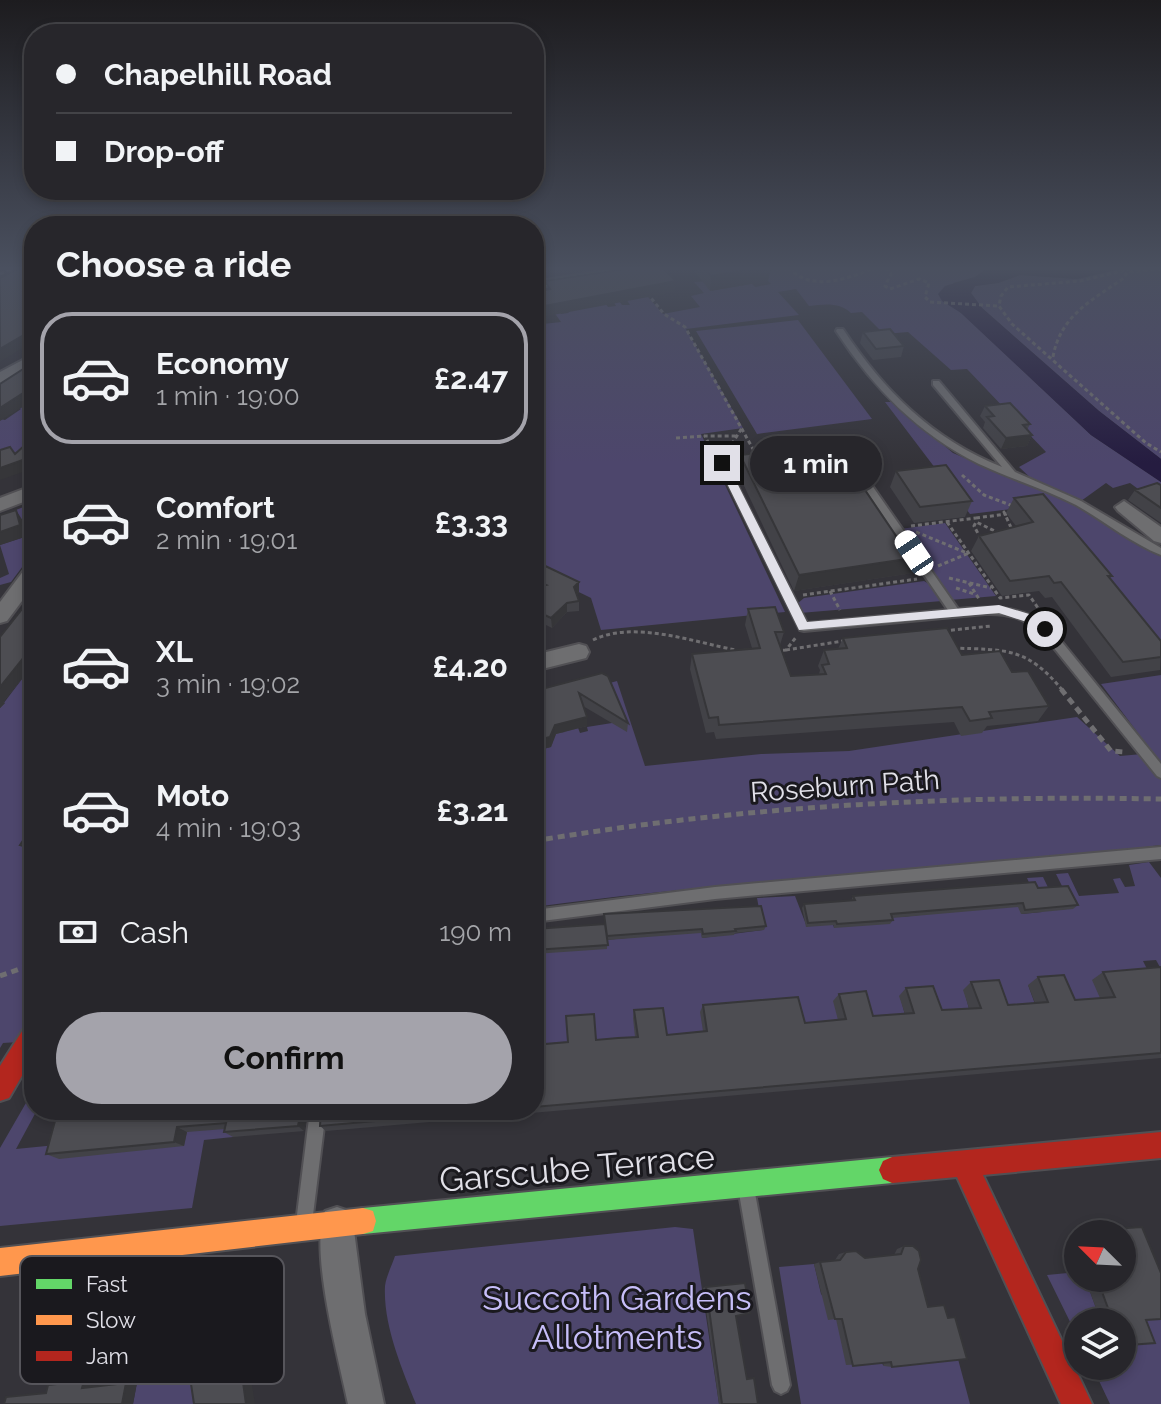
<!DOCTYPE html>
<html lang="en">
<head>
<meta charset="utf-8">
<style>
  :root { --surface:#27262b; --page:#333237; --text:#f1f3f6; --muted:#a4a5a9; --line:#434347; --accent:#a4a3ab }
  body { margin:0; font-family:Raleway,sans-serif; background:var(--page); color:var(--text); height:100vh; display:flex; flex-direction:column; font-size:30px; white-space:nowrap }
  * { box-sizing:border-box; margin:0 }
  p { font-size:26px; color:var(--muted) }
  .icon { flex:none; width:44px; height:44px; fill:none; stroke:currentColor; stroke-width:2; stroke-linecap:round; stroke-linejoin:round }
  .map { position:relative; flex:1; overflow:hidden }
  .sheet { position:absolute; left:24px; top:216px; width:520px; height:904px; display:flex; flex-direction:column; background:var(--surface); border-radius:32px; box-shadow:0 4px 12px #0003,0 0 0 2px var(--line) }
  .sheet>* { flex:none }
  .guide { position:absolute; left:24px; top:24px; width:520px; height:176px; border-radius:32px; box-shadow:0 4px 12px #0003,0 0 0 2px var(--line); display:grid; align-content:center; height:176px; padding:0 32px; background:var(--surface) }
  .needle { width:52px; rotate:294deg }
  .controls { position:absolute; left:1064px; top:1220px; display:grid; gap:16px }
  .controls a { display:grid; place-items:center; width:72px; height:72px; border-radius:50%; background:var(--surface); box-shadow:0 4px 12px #0003,0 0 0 2px var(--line); font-size:40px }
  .end { position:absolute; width:36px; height:36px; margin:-18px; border:10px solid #e1e0e8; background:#111; box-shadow:0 0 0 4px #111 }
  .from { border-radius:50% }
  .bubble { position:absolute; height:56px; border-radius:28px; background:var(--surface); box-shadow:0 4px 12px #0003,0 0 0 2px var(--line); font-size:26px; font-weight:700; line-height:56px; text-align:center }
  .car { position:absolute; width:24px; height:48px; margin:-24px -12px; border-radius:10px; box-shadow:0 0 6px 2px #0007; background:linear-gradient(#fff 24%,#345 0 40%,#fff 0 76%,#345 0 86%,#fff 0) }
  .guide b { display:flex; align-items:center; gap:28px; height:76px; font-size:30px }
  .guide b+b { border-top:2px solid var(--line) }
  .guide i { width:20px; height:20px; background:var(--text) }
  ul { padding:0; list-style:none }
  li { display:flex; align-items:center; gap:24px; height:132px; margin:0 16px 12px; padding:0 16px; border:4px solid transparent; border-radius:32px }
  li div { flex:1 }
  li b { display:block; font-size:30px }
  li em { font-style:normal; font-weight:700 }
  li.active { border-color:var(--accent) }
  li>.icon { width:72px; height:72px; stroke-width:1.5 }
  h2 { padding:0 32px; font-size:36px; line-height:96px }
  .pay { display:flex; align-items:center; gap:20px; height:88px; padding:0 32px; font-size:30px }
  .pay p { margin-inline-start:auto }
  .primary-button { display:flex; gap:16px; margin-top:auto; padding:16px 32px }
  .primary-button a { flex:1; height:92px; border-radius:48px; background:var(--accent); color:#111; font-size:32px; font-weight:700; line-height:92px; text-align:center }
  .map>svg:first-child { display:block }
  .green { fill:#4d466c }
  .water { fill:#251c40 }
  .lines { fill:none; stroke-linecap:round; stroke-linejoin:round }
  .lane-casing { stroke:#515054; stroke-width:4 }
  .street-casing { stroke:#515054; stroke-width:4 }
  .fast-casing { stroke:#515054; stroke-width:4 }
  .slow-casing { stroke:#515054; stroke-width:4 }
  .jam-casing { stroke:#515054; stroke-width:4 }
  .path-far1 { stroke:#6f6e71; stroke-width:3; stroke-dasharray:4 3; stroke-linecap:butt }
  .path { stroke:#6f6e71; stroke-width:5; stroke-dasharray:7 5; stroke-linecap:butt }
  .lane { fill:#6e6e70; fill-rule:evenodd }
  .street { fill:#6e6e70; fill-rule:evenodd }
  .fast { fill:#63d668; fill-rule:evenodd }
  .slow { fill:#ff974d; fill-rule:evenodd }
  .jam { fill:#b3261e; fill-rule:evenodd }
  .path-bridge { stroke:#6f6e71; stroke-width:3; stroke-dasharray:4 3; stroke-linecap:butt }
  .wall { fill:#424247 }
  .shaded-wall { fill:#363639 }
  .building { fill:#4d4d52; stroke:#363639; stroke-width:2 }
  .route { fill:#e1e0e8 }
  .labels { text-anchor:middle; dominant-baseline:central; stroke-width:6; stroke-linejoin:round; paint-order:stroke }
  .street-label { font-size:28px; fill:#e1e0e8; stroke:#1a191e }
  .near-street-label { font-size:34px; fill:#e1e0e8; stroke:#1a191e }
  .near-park-label { font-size:34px; fill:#c7bef9; stroke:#1a191e }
  .key { fill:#1a191e; stroke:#56555b; stroke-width:2 }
  .key-label { font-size:22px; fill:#e1e0e8 }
</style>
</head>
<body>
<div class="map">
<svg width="1161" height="1404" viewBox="0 0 1161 1404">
  <rect width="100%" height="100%" fill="#343339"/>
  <!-- green -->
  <path class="green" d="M764,267h225l-14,10 -22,6 4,26 134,126 70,47v15l-16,-3 -15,-11 -17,5 -7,-5 -25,18 -46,-19 -16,-15 27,-15 -79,-83 -16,1 -43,-38 -24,2 -22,-22 -11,1c-11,-11 -27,-9 -42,-7l-13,-17 -18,3 21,23 -113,14 57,99 -42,6 84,178 -184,18 -10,-32 -51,-25 -6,5v-253l27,-3 -17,-24 5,-1 12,17 7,-1 27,-24 13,18 8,-1 -4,-7 5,-1 5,7h8l-13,-20 24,4 22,25 37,-7 -9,-11 13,-3 -10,-11 53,-3 8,8 16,-3 -14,-15z
    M1128,267h33v192l-62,-48 -117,-103 -11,-15 4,-7 23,-3 22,-8 57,4z
    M798,320l74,99 -115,15 -61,-103z
    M34,393v80l-7,-11h-27v-43l5,1 16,-11 -4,-2z
    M885,402h7l61,51 116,49 92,54v101l-125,-151 -66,8z
    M34,503v48l-23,31 -11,3v-7l9,-4 -9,-29 27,-9 -19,-23z
    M945,523l51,73 -46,4 -50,-71z
    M924,581l7,4 11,16 -142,12 -3,-9 7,-6z
    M32,666l2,179 -4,8 4,1v187l-31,2 -3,5v-340z
    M1161,675v170c-208,27 -419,33 -627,62v-172l9,14 7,-2 -2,-13 17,-2v-38l15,39 8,-2 -1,-4 25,-4 -6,-39 11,-3 28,85 116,-12 88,-3 228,-34 43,39 33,-3 -52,-69z
    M1149,862l12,16v91l-5,-9 -13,1 12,24 -62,-5 8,19 -39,9 -34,-23 7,19 -38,9 -33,-23 5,19 -38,9 -31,-22 5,19 -67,6 -41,9 -30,-23 -2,-7 -64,12 6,26 -173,14v-98l72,-14 95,-9 1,7 61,-8 -6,-32 38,-2 12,31 21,-21 6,22 47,-31 21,20 17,-2 91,-27 12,26 20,-2 -15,-34 16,-1 16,33 14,-2 -17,-34 12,-1 11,23 40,-3 -6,-14 7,-1 5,9 10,-1 -6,-21z
    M34,1089v21h3l-21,39 171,-17 50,-22 -4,27 -29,3 -12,68 -192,18v-78z
    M675,1227l18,2 26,175h-303c-14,-35 -33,-79 -31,-118 1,-9 7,-21 10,-30z
    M814,1264l7,30 63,72 74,-7 12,45h-169l-22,-137z
    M1078,1272v6h7l16,44h-23v16l-31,-63z
    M240,1302l8,57 -7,4 -2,-12 -35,53h-71l18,-93z
    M1161,1318v86h-51l-18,-38h30v-21l11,-24z"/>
  <!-- water -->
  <path class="water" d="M989,267l74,2 65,-2 -51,12 -57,-4 -22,8 -23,3 -4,7 11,15 117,103 62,48v23l-70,-47 -130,-122 -19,-12 -4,-7 7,-8 30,-9z"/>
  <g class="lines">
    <defs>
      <path id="lane" d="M837,329h6c41,62 89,110 159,138l-69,-82v-4h6l76,91 66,29 80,47v7c-30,-12 -57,-34 -85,-50 -31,-16 -65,-26 -97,-41 -61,-30 -106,-76 -143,-133z
        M827,449l21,2 110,158c34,-3 62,-4 91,17l112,138v14l-4,-2 -116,-144c-17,-14 -34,-19 -56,-18l-181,17 -4,-1 -82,-167 1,-2 31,-4 4,3 -4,3 -23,2 80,158 141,-13 -106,-155 -18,-1v-4z
        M1161,847v12l-446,40 -181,23v-12l181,-23z
        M310,1110h16l-13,105 -2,6 -6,2 -6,-2 -2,-6z
        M747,1185l6,2 2,6 35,192 -3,6 -6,3 -6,-3 -3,-6 -33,-192 2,-6z"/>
      <path id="street" d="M34,354v10l-34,20v-12z
        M34,485v13l-34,13v-13z
        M1124,501l37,26v16l-7,-2 -36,-30 -3,-4z
        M34,564v21l-27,36 -7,2v-21l27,-36z
        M579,644l7,2 3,6 -3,6 -52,13v-16z
        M337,1207l12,4 4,12 12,91 19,90h-36c-9,-44 -39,-154 -23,-193z"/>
      <path id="fast" d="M628,267h23l-117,21v-6z
        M892,1157l9,4 4,9 -4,9 -9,4 -529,51 -10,-3 -3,-10 3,-10 10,-3z"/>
      <path id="slow" d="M363,1208l10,3 3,10 -3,10 -10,3 -363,42v-28z"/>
      <path id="jam" d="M34,1021v34l-25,43 -9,3v-35l26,-41z
        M1161,1132v26l-178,17 109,229h-31l-104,-227 -65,6 -9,-4 -4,-9 4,-9 9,-4z"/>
    </defs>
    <!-- lane casing -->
    <use href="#lane" class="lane-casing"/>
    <!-- street casing -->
    <use href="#street" class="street-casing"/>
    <!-- fast casing -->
    <use href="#fast" class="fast-casing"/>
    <!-- slow casing -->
    <use href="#slow" class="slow-casing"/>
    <!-- jam casing -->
    <use href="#jam" class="jam-casing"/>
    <!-- path-far1 -->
    <path class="path-far1" d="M793,267l-2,3c23,22 59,8 85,-3
      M886,267l5,7 -6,12 5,3 29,-10 10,4 -4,14 5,5 69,4
      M1138,267l-58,14 -72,6 -7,9 -2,10 13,18 134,119 15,9
      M0,274l15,-7
      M647,293l17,21 21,13 68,122
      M1053,357c7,-41 39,-57 71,-79l3,-6 34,-3
      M676,438l29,-2
      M728,450l14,-22
      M715,456l-10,-20h32
      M962,475l22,20 29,11
      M1012,511l-8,1 9,20
      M947,522l53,76 29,-3 9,13
      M911,526l65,-8
      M916,532l51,21
      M981,539l-7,-13 2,-4 21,10
      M938,566l31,-13
      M949,578l42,10
      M969,583l10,16
      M956,588l18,6
      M830,591l10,19
      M803,595l114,-16
      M944,631l47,-5
      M593,640c41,-20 100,2 143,10
      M953,648c54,2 74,-1 110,43
      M786,650l57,-9
      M776,651l10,-1 11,-14"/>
    <!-- path -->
    <path class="path" d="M1061,689l50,62 13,1
      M534,841c208,-35 416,-46 627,-42
      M0,976l34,-12"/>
    <!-- lane -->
    <use href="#lane" class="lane"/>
    <!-- street -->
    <use href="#street" class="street"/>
    <!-- fast -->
    <use href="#fast" class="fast"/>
    <!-- slow -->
    <use href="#slow" class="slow"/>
    <!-- jam -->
    <use href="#jam" class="jam"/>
    <!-- path-bridge -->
    <path class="path-bridge" d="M976,518l31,-4"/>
  </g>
  <!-- wall -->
  <path class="wall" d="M696,267h75l-3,14 -58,10 -15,-19z
    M863,332l41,14 -3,11 -28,3 -13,-17z
    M985,406l45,18 -3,6 5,5 -5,11 -26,3 -18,-21 2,-6 -5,-6z
    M740,455l173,118 -119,18 -57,-120z
    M896,471l76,30 -7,16 -51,6 -24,-36z
    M1161,485v38l-33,-23 7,-10z
    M1014,498l98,78 -2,2 51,63 -1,29 -49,7 -59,-80 -7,1 -6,-7 -37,5 -31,-45 8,-15 37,-10 -10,-13z
    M534,568l45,24 -2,2 2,7v10l-12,1 -15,16 -18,-9z
    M34,594v72h-2l-29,36 2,1 -5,5 19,-93z
    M748,609l36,23 -4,13 11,31 28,-2 1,-4 -2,-4 6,-16 14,-1 5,-11 119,17 50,17 37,34 -11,15 -51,5 -5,7 -21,3 -7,-14 -238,17 -2,-7 -8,1 -16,-64 2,-15 60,-6 -7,-23z
    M602,673l26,50 -1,9 -44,-26 4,11v9l-31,8 -5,13 -8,2 -9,-5v-53z
    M34,824v30l-5,-1 -9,-8z
    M1038,888l40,17 -5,4 -52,5 -3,-7 -126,11 1,2 -3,4 -56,4v-3l-28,2 -4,-19 2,-4 47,-3 2,-5z
    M604,914l162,12 -2,4 -29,3 -1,2 -32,3 -1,-5 -94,7v9l-73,5v-25l71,-5z
    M1161,967v91l-835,73 -6,-5 1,-16h213v-65l101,-8 -2,-19 1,-8 33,25 36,-4 -3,-19 3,-7 102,18 33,-3 -5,-19 6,-7 34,22 32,-2 -6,-18 7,-8 36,22 27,-2 -6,-18 8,-8 37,23 27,-2 -7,-18 10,-8 37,23 25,-2 -8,-18 11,-8z
    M58,1110h251l-5,21 -71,6 -9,-5 1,-3 -38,3 -3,14 -125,13 -13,-5z
    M1142,1227l19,46v46l-15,1 9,23 -33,2v-23h-21l-16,-44h37v-44h-36v-1l11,-3z
    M904,1246l14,23 10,38 20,10h7l-63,50 -8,-1 -1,-3 -37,2 -10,-46 -8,1 -14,-56 6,-2 15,-2 4,-6 7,-2 19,6 29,-3 3,-6z
    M706,1287l30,29 10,62h8l4,26h-39l-16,-116z"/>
  <!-- shaded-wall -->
  <path class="shaded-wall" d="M534,267h60l-59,9z
    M767,267h4l-3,14 -58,10 1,-15z
    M676,281l-1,11 -138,26 1,6 -4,1v-17z
    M34,329v12l-34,21v-13z
    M34,386v14l-34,21v-13z
    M1032,435l-5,11 -26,3 5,-11z
    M34,456v12l-34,12v-12z
    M16,510l7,11 5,15 -28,9v-13z
    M920,557l-7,16 -119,18 5,-16z
    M579,582v10l-5,5v-10z
    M567,603v9l-15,16 -1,-10z
    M24,657l8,9 -29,36 2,1 -5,5v-21z
    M587,717v9l-31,8 -5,13 -8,2 -1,-10 13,-14z
    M301,1110h8l-5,21 -6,-5z
    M177,1127l10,5 -3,14 -10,-4z
    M239,1350l1,10 8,-1 7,45h-9l-14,-40 -1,-13z
    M95,1380l-1,7 -12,1 2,-7z
    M137,1382l-4,22h-11l4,-21z"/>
  <!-- building -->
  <path class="building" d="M21,267h13v62l-34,20v-71z
    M638,267h7l1,1 16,-1 14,14 -142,27v-16l16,-3 -5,-8z
    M704,267h63l-56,9z
    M890,329l14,17 -28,3 -13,-17z
    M34,362v24l-34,22v-24z
    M1010,403l20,21 -7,1 9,10 -26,3 -19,-21 7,-1 -9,-10z
    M34,437v19l-34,12v-18l10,-3 5,7z
    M834,444l66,98 9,-2 11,17 -121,18 -59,-120z
    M946,465l26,36 -52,6 -24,-36z
    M1157,483l4,2v23l-26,-18z
    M1043,494l69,82h-4l53,65v16l-38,5 -62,-80 -7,1 -5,-7 -39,5 -31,-45 54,-14 -19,-24z
    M16,510l4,15 -20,7v-17z
    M539,563l40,19 -5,5 5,14 -12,2 -16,15 -17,-8v-22l12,-3 -12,-5v-12z
    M34,594v64l-10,-1 -24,30v-50z
    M775,607l9,25h-9l16,44 35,-2 -4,-9 7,-1 -5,-14 23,-2 -4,-10 104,-10 15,27 38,-4 12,21 16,-1 21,35 -60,6 3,6 -22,3 -8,-14 -243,18 -1,-8 -9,1 -17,-64 68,-6 -12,-39z
    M602,673l6,3 20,47 -49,-30 8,24 -32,8 -5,12 -8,2 -8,-4v-44z
    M34,824v24l-14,-3z
    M34,861v25l-3,1z
    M1035,882l3,6 30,-2 10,19 -53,5 -2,-7 -132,11 2,6 -56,4 -1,-3 -28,2 -4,-19 51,-4 -2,-4z
    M761,906l5,20 -31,3 1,2 -33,3 -1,-5 -95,7 -3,-22z
    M605,924l3,21 -74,5v-21z
    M1161,967v86l-627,54v-62l34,-3 -2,-26 28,-2 2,26 22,-2 20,-1 -4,-27 29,-2 4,27 40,-4 -4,-26 95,-8 7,26 21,-2 20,-2 -7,-25 27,-3 7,25 41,-3 -8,-25 27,-2 9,24 39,-2 -10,-26 28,-2 9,25 40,-3 -10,-25 26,-2 11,25 40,-3 -12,-25z
    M58,1110h243l-3,16 -74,6 2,-9 -49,4 -3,15 -128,12z
    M321,1110h178l-179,16z
    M1142,1227l19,46v46l-15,1 9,23 -26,2 -7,-17v-6h-9l-16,-44h25v-44h-24l-1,-4z
    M904,1246h9l6,5 2,9 -3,9 10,38 16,-2 4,13 7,-1 12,42 -75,8 -1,-5 -38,4 -11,-47h-7l-15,-57 20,-2 6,-8 10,-1 9,7 36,-4z
    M745,1283l5,30 -14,3 11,63 7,-1 4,26h-36l-16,-117z
    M231,1351l1,13 8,-4 6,44h-52l-3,-20 16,-8 -1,-13z
    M84,1381l-2,7 44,-5 -4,21h-118l2,-7 40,-4 2,-8z"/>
  <!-- sky -->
  <linearGradient id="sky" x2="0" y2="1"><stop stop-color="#1d1c1f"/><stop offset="0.58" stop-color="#4a505f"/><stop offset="1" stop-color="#4a505f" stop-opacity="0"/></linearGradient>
  <rect width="1161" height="463" fill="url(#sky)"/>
  <!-- route -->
  <path class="route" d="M722,460l5,3 80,159 192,-17 40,12 12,12 -2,3h-8l-11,-9 -31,-10 -200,17 -82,-167z"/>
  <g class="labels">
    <!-- street labels -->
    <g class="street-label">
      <text transform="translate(845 786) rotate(-4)">Roseburn Path</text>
    </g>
    <!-- near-street labels -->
    <g class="near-street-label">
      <text transform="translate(577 1168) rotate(-5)">Garscube Terrace</text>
    </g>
    <!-- near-park labels -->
    <g class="near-park-label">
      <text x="617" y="1298">Succoth Gardens<tspan x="617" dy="39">Allotments</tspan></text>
    </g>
  </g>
  <!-- legend -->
  <rect x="20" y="1256" width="264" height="128" rx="12" class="key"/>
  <rect x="36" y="1279" width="36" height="10" fill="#63d668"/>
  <rect x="36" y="1315" width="36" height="10" fill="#ff974d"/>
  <rect x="36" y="1351" width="36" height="10" fill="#b3261e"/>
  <g class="key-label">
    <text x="86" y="1292">Fast</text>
    <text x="86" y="1328">Slow</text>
    <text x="86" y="1364">Jam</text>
  </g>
</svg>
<div class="controls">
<a><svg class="needle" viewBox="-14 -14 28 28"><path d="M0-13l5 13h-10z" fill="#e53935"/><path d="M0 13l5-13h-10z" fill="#a4a5a9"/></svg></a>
<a><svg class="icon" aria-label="layers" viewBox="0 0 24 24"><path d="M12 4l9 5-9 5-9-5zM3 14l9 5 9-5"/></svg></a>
</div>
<i class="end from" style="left:1045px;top:629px"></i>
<i class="end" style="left:722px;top:463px"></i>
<div class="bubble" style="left:750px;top:436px;width:132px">1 min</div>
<i class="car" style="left:914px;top:553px;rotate:326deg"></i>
<div class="guide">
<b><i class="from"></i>Chapelhill Road</b>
<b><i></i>Drop-off</b>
</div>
<section class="sheet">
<h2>Choose a ride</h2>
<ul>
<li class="active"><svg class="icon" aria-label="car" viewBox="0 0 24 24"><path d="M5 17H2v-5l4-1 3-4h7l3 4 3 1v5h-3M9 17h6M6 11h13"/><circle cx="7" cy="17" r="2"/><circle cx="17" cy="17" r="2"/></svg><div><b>Economy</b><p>1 min · 19:00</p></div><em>£2.47</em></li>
<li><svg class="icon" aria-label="car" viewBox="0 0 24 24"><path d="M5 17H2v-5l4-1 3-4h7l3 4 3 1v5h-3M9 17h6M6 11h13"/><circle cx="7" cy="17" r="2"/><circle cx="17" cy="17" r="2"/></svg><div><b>Comfort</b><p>2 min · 19:01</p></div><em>£3.33</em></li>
<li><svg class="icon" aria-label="car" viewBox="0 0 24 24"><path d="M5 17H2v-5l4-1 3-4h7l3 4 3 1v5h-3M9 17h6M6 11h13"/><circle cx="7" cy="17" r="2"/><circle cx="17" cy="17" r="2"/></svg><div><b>XL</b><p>3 min · 19:02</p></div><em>£4.20</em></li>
<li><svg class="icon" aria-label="car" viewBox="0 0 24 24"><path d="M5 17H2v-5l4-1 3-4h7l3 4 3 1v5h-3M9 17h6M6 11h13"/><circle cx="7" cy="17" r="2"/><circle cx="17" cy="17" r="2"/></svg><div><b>Moto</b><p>4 min · 19:03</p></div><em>£3.21</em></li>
</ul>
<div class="pay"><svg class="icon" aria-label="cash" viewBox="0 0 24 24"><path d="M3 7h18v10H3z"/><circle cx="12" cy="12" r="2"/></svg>Cash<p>190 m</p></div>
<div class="primary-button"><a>Confirm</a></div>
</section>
</div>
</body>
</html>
